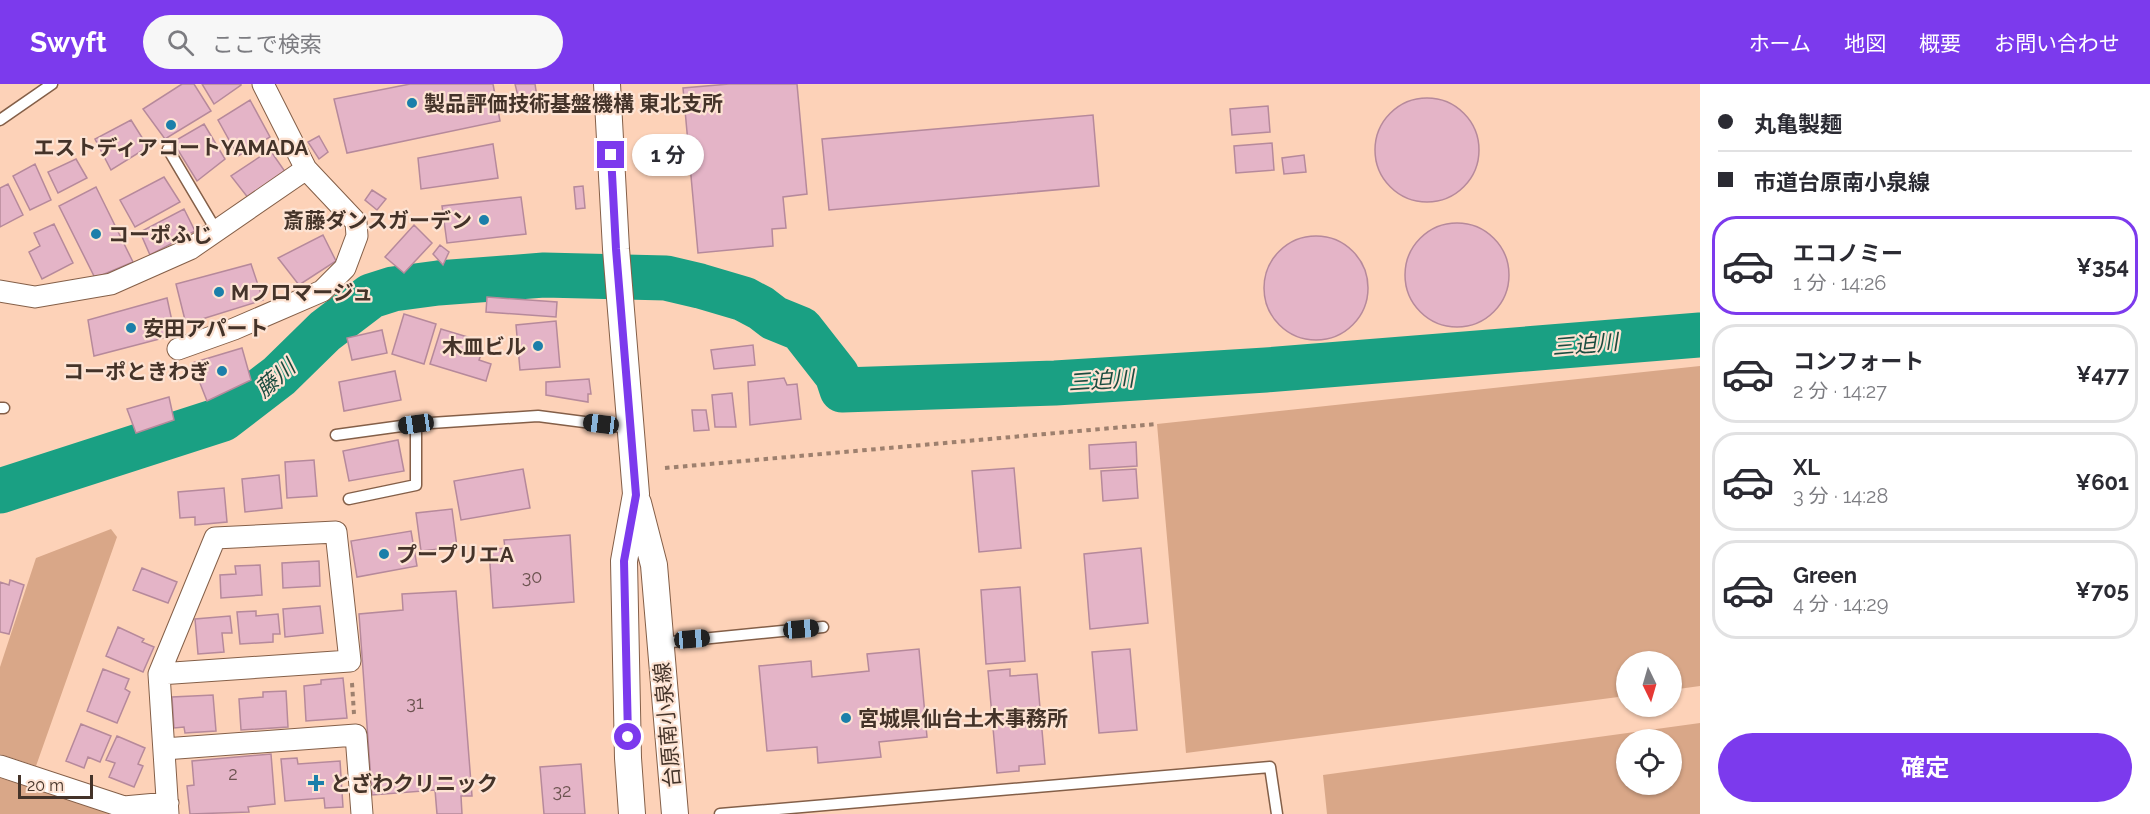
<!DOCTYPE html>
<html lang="ja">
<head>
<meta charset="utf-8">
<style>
  :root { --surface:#fff; --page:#f7f7f7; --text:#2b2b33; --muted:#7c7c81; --line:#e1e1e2; --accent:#7c3aed }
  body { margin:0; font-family:Raleway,"Noto Sans JP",sans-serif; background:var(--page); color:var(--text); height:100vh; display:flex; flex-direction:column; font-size:22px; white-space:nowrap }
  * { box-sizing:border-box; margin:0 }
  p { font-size:20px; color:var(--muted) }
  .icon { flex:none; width:33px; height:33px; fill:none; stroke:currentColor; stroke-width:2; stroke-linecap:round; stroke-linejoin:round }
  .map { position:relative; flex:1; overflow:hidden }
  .sheet { display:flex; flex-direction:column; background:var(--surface); width:450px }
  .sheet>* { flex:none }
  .hud { display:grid; align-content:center; height:132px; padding:0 18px; background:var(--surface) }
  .needle { width:39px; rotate:175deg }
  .fabs { position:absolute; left:1616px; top:567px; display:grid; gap:12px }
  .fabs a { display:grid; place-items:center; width:66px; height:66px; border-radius:50%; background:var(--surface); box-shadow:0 2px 4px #0004; font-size:30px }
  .scale { position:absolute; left:18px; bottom:15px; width:75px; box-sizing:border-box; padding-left:6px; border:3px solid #443329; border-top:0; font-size:16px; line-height:21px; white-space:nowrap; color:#443329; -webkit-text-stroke:4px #fde3d3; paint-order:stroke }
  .end { position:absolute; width:27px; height:27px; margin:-14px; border:8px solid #7c3aed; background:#fff; box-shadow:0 0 0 3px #fff }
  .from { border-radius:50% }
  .bubble { position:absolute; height:42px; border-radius:21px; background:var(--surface); box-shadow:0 2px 4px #0004; font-size:20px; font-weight:700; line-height:42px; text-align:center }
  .car { position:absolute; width:18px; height:36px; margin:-18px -9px; border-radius:8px; box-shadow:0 0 4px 2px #0007; background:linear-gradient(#222 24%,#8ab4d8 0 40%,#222 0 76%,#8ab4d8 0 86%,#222 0) }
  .hud b { display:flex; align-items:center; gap:21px; height:57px; font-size:22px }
  .hud b+b { border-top:2px solid var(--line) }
  .hud i { width:15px; height:15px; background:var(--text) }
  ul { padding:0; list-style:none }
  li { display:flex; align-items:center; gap:18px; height:99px; margin:0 12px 9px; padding:0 6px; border:3px solid var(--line); border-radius:24px }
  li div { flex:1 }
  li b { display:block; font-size:22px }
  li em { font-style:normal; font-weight:700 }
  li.on { border-color:var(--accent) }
  li>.icon { width:54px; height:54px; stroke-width:1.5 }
  .cta { display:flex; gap:12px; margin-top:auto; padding:12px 18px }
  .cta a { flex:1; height:69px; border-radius:36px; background:var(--accent); color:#fff; font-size:24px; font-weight:700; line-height:69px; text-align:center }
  header { display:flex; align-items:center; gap:36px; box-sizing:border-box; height:84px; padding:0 30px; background:var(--accent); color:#fff }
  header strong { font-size:28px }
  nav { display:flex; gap:33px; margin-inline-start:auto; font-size:21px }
  .search { width:420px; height:54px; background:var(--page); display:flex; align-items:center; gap:15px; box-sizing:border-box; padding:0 21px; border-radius:33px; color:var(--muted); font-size:22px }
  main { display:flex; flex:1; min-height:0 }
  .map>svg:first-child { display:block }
  .green { fill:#d9a788; fill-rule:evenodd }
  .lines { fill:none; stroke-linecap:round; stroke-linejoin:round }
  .river { stroke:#1aa083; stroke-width:45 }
  .building { fill:#e4b4c7; stroke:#b6899b; stroke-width:1.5 }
  .service-casing { stroke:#845f48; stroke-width:13 }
  .minor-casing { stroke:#845f48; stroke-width:23 }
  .tertiary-casing { stroke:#845f48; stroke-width:28 }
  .path { stroke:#9e806e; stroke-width:4; stroke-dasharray:4.5 4.5; stroke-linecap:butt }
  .service { stroke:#fff; stroke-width:10 }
  .minor { stroke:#fff; stroke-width:21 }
  .tertiary { stroke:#fff; stroke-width:26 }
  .route { stroke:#7c3aed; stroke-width:8 }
  .poi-dot { fill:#1b7faa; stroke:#fde3d3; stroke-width:2 }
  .labels { text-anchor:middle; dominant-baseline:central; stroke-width:4.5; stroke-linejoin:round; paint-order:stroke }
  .number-label { font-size:18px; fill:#6c5350 }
  .poi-label { font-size:21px; font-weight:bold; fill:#443329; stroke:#fde3d3; text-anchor:start }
  .street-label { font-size:21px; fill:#443329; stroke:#fde3d3 }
  .water-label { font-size:22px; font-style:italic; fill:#1a4c3f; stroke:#fde3d3 }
</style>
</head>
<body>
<header>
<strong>Swyft</strong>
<div class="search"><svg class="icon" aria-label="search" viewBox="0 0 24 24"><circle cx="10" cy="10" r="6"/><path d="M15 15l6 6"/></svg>ここで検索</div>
<nav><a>ホーム</a><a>地図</a><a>概要</a><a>お問い合わせ</a></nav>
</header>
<main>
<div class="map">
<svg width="1700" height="730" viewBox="0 0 1700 730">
  <rect width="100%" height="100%" fill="#fdd2b8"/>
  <!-- green -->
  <path class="green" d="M1700,282v320l-29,4v-28h-45v34l-440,57 -29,-329z
    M111,445l6,8 -81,229 -36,-12v-87l36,-109z
    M1700,639v91h-373l-4,-39zM1626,656h45v44h-45z
    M0,694l114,36h-114z"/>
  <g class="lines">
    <!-- river -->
    <path class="river" d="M0,407l223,-72 56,-43 46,-45 46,-35 22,-7 45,-6 106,-8 122,3 34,8 44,13 17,9 13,10 27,11 36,46 5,15 213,-7 211,-13 434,-35"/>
  </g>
  <!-- building -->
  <path class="building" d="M182,0h12l17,27 -46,28 -22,-30z
    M202,0h39v1l-27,19z
    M410,0h83l7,37 -153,32 -13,-54z
    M515,0h20l4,26 -17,2z
    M729,0h68l10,110 -24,3 3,31 -14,1 1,17 -75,7 -15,-165z
    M1375 66a52 52 0 1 1 104 0a52 52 0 1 1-104 0Z
    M250,16l20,37 -32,19 -20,-36z
    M1268,22l2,26 -38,3 -2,-26z
    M1093,31l6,71 -270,24 -7,-71z
    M131,36l17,27 -37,23 -16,-31z
    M204,40l21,35 -28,22 -24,-39z
    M319,52l9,16 -9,7 -11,-17z
    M1272,59l2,27 -38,3 -2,-27z
    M493,60l5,34 -77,11 -3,-31z
    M270,66l16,23 -37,26 -18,-23z
    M1304,71l2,17 -22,2 -2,-16z
    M76,75l11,19 -29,15 -10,-21z
    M35,80l16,36 -21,10 -17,-34z
    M164,93l16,25 -45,25 -15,-27z
    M8,100l15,31 -23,12v-39z
    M583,102l2,22 -9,1 -2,-22z
    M96,103l37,75 -38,16 -36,-72z
    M372,106l14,9 -9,11 -12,-10z
    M521,113l5,37 -79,9 -5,-37z
    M184,125l11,22 -45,24 -10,-23z
    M1405 191a52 52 0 1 1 104 0a52 52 0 1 1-104 0Z
    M54,140l19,39 -31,16 -13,-27 11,-6 -6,-13z
    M414,141l18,18 -28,30 -19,-16z
    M323,151l13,26 -37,24 -21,-27z
    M1264 204a52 52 0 1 1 104 0a52 52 0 1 1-104 0Z
    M440,161l9,7 -6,13 -10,-11z
    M251,180l12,36 -77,24 -10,-40z
    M487,213l70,5 -1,15 -70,-5z
    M167,214l8,37 -81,21 -6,-36z
    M404,230l32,10 -12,40 -32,-10z
    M556,237l4,46 -40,3 -4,-45z
    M441,245l30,9 -3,10 14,4 -3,8 12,4 -5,17 -56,-17z
    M382,246l5,23 -35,7 -5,-22z
    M753,261l2,20 -41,4 -3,-19z
    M242,264l9,32 -44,21 -15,-38z
    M395,287l6,29 -57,11 -5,-29z
    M784,294l3,7 10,-1 4,35 -51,6 -2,-43z
    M589,295l2,15h-3v8l-42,-7v-13z
    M732,309l4,34h-21l-3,-32z
    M169,313l5,23 -38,13 -9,-24z
    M692,326h14l3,20 -15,1z
    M398,356l6,31 -55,10 -6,-30z
    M1136,358l1,24 -47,3 -1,-24z
    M314,376l3,36 -30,2 -2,-36z
    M1014,384l7,80 -42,4 -7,-81z
    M523,385l7,39 -69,12 -7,-39z
    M1136,385l2,29 -35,3 -2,-30z
    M279,391l3,33 -37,4 -3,-33z
    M224,404l3,34 -32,3v-8l-15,1 -2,-26z
    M452,425l5,38 -36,4 -5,-38z
    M411,447l6,35 -60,11 -6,-36z
    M570,451l4,67 -81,6 -4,-58 16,-2 -1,-8z
    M1141,464l7,75 -58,6 -6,-75z
    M319,477l1,25 -37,2 -1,-25z
    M260,481l2,30 -41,3 -1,-23 16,-1 -1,-8z
    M142,484l35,14 -9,21 -35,-13z
    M10,496l14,5 -15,49 -9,-2v-50l9,3z
    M1020,503l5,74 -39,3 -5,-74z
    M456,507l16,205h-11l1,18h-25l-2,-24 -63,5 -13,-181 44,-4 -1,-16z
    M320,522l3,27 -38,4 -2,-28z
    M256,527v5l22,-2 2,20h-7v8l-33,2 -3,-32z
    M230,532l2,17h-10l2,19 -26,2 -3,-35z
    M118,543l26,12 -2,3 12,5 -11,25 -37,-16z
    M919,565l8,88 -48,5 2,15 -63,6 -1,-16 -50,4 -8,-85 52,-5 1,16 57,-6 -2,-17z
    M1130,565l7,81 -38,3 -7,-81z
    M103,585l26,10 -4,10 5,3 -13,31 -30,-12z
    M1010,585v7l27,-2 8,90 -26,2v5l-22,2 -9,-102z
    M343,594l4,40 -41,3 -2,-35 17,-2v-4z
    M286,607l2,36 -47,3 -2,-31 24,-2v-5z
    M213,611l3,36 -31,2 -1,-6 -10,1 -2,-31z
    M81,640l30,12 -11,26 -12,-5 -4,11 -18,-7z
    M117,652l28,12 -7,16 5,2 -9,21 -25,-10 6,-14 -9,-3z
    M271,670l4,50 -27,3 1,5 -59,2 -3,-28 7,-1 -2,-24z
    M297,674l1,6 42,-3 3,46 -18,1 -1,-10 -39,3 -4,-42z
    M581,680l4,50h-41l-4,-47z"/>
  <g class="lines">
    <defs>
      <path id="service" d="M0,36l52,-36
        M168,65l48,81
        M0,324h4
        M336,351l80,-11 122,-8 92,12
        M349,415l67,-14v-61
        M661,559l162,-16
        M720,730l550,-47 7,47"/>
      <path id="minor" d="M0,207l35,6 76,-13 79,-35 116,-80
        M178,265l56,-20 88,-38 23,-23 12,-32 -1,-14 -50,-53 -43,-85
        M159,590l191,-13 -14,-129 -121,6 -56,136 9,140
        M164,665l192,-14 6,79
        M0,682l124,41 44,-4"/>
      <path id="tertiary" d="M607,0l9,165 20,245 -12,67 4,197 4,56
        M638,419l16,62 21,249"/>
    </defs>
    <!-- service casing -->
    <use href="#service" class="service-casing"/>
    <!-- minor casing -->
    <use href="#minor" class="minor-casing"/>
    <!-- tertiary casing -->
    <use href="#tertiary" class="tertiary-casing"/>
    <!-- path -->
    <path class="path" d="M665,384l492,-44
      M352,599l2,31"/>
    <!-- service -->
    <use href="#service" class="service"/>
    <!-- minor -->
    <use href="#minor" class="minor"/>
    <!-- tertiary -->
    <use href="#tertiary" class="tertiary"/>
  </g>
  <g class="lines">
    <!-- route -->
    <path class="route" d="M611,71l5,94 20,246 -12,66 4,176"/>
  </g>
  <!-- markers -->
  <g class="poi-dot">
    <circle cx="412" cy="19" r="6"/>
    <circle cx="171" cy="41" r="6"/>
    <circle cx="484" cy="136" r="6"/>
    <circle cx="96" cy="150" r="6"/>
    <circle cx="219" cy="208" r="6"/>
    <circle cx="131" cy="244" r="6"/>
    <circle cx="538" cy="262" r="6"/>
    <circle cx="222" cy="287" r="6"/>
    <circle cx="384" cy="470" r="6"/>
    <circle cx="846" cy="634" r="6"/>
    <path d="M313 690h6v6h6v6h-6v6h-6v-6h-6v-6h6z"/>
  </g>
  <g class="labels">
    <!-- number labels -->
    <g class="number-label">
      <text x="532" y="492">30</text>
      <text x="415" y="618">31</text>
      <text x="233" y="689">2</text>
      <text x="562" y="706">32</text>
    </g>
    <!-- poi labels -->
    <g class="poi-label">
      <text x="424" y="19">製品評価技術基盤機構 東北支所</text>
      <text x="171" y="63" text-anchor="middle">エストディアコートYAMADA</text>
      <text x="472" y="136" text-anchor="end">斎藤ダンスガーデン</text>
      <text x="108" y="150">コーポふじ</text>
      <text x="231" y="208">Mフロマージュ</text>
      <text x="143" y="244">安田アパート</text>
      <text x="526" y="262" text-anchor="end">木皿ビル</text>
      <text x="210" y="287" text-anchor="end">コーポときわぎ</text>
      <text x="396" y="470">プープリエA</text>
      <text x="858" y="634">宮城県仙台土木事務所</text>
      <text x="330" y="699">とざわクリニック</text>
    </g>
    <!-- street labels -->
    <g class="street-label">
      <text transform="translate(667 641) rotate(-95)">台原南小泉線</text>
    </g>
    <!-- water labels -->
    <g class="water-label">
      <text transform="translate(1585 260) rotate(-5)">三迫川</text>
      <text transform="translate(275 294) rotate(-41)">藤川</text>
      <text transform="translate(1101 296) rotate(-4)">三迫川</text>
    </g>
  </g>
</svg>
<div class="fabs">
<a><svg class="needle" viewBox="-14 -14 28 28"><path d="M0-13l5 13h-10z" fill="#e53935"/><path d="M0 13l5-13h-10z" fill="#7c7c81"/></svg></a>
<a><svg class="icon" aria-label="locate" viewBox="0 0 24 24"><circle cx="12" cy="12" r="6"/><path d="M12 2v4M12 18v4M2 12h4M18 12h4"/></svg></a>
</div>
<div class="scale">20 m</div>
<i class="end from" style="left:628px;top:653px"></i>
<i class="end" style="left:611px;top:71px"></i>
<div class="bubble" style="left:632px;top:50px;width:72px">1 分</div>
<i class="car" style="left:416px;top:340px;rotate:262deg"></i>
<i class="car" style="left:601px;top:340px;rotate:277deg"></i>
<i class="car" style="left:801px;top:545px;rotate:85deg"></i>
<i class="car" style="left:692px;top:555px;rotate:85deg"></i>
</div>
<section class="sheet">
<div class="hud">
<b><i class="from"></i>丸亀製麺</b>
<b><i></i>市道台原南小泉線</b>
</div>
<ul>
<li class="on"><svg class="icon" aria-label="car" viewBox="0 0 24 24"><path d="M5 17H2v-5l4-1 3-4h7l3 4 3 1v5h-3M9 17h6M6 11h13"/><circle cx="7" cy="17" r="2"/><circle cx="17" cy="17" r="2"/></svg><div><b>エコノミー</b><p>1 分 · 14:26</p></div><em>¥354</em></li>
<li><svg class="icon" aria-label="car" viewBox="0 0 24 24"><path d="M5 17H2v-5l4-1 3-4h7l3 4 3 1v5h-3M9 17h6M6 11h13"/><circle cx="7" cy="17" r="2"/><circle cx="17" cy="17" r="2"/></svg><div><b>コンフォート</b><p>2 分 · 14:27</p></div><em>¥477</em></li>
<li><svg class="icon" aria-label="car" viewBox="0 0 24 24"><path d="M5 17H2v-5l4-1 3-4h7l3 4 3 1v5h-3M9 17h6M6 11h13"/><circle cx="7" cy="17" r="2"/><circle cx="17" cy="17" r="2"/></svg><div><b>XL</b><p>3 分 · 14:28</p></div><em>¥601</em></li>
<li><svg class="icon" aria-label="car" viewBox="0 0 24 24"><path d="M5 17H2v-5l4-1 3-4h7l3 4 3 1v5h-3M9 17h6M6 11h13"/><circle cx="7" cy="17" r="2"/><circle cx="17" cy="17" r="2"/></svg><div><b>Green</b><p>4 分 · 14:29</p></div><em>¥705</em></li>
</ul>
<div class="cta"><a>確定</a></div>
</section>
</main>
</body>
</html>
